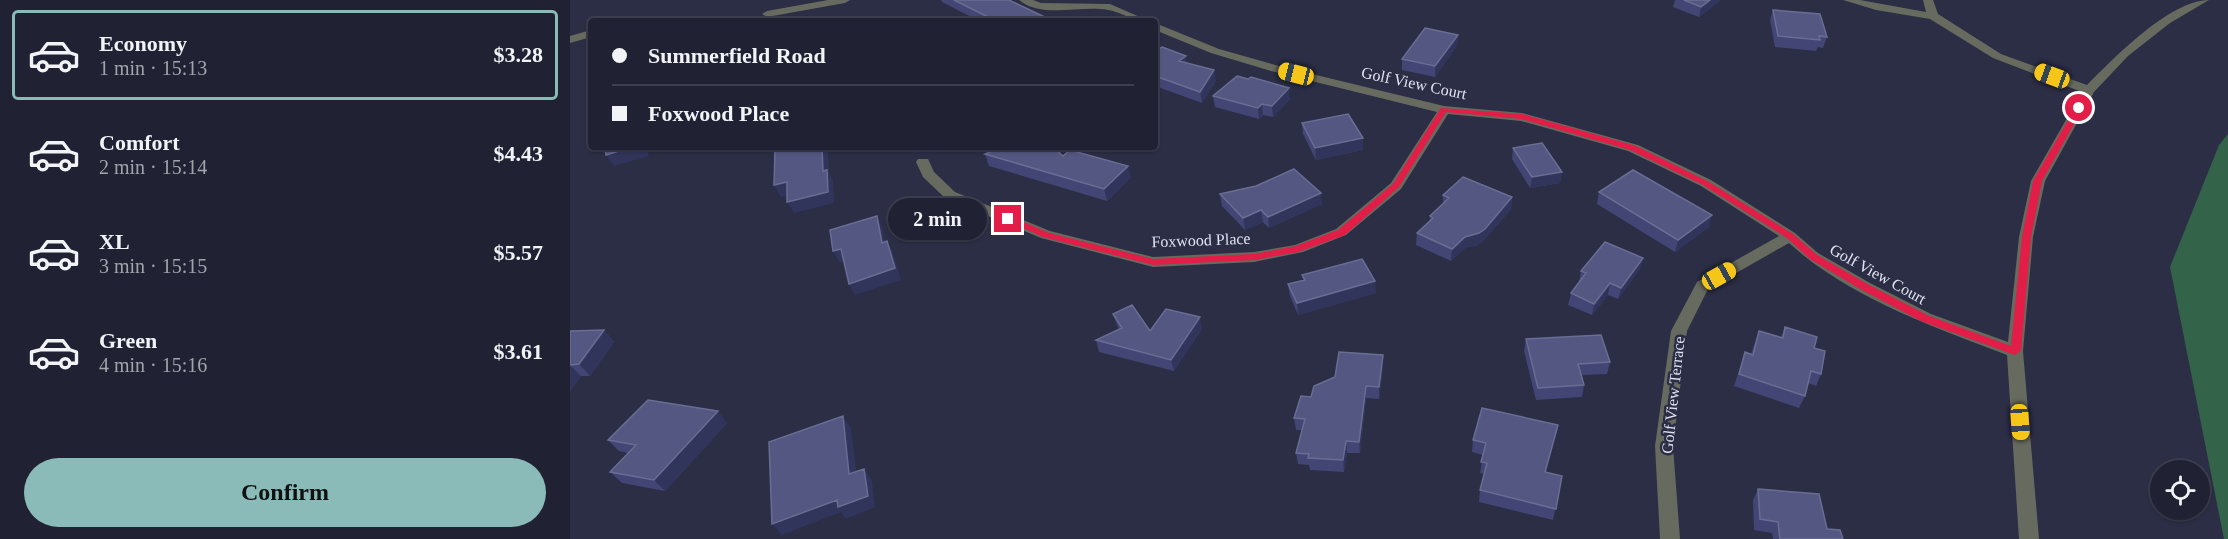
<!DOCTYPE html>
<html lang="en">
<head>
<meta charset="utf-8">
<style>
  :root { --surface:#202234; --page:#282a3c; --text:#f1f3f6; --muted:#a2a4ac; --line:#3d3f4f; --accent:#8bbbb9 }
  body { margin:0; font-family:Georgia,serif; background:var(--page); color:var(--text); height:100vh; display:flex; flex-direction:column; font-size:22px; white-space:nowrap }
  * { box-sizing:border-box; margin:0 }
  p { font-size:20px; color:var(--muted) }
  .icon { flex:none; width:33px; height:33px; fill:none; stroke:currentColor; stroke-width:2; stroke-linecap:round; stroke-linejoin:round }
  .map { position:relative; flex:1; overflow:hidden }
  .details { display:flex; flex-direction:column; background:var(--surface); width:570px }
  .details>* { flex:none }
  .guide { position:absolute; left:18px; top:18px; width:570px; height:132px; border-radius:6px; box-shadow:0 2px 4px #0004,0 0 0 2px var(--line); display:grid; align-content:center; height:132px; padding:0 24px; background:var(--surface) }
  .buttons { position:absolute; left:1580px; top:460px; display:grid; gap:12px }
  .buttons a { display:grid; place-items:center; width:60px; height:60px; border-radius:50%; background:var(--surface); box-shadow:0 2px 4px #0004,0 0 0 2px var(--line); font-size:30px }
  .end { position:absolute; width:27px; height:27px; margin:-14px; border:8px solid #e11d48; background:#fff; box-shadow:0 0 0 3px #fff }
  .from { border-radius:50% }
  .bubble { position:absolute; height:42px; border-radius:21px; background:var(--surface); box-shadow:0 2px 4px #0004,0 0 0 2px var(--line); font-size:20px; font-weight:800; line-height:42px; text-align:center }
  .car { position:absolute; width:18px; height:36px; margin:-18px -9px; border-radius:8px; box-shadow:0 0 4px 2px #0007; background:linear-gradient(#f5c518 24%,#345 0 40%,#f5c518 0 76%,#345 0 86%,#f5c518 0) }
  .guide b { display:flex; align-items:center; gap:21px; height:57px; font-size:22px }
  .guide b+b { border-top:2px solid var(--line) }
  .guide i { width:15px; height:15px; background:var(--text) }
  ul { padding:10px 0 0; list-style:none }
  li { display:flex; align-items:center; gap:18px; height:90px; margin:0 12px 9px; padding:0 12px; border:3px solid transparent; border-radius:6px }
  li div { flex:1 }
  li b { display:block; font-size:22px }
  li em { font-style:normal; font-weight:800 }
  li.selected { border-color:var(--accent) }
  li>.icon { width:54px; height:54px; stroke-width:1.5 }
  .primary-button { display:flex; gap:12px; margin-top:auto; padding:12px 24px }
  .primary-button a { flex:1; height:69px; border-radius:36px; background:var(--accent); color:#111; font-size:24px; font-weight:800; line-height:69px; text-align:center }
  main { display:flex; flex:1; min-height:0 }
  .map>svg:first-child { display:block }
  .green { fill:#336349 }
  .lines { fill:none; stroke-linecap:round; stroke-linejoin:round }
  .minor { fill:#676a5e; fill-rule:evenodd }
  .wall { fill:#434674 }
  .shaded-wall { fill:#32355b }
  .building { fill:#545781; stroke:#6a6d93; stroke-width:1.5 }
  .route { fill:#e11d48 }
  .labels { text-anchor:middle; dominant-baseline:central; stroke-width:5; stroke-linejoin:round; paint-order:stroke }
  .street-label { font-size:16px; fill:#e1e3f2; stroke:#2b2e45 }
</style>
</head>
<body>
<main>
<section class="details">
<ul>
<li class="selected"><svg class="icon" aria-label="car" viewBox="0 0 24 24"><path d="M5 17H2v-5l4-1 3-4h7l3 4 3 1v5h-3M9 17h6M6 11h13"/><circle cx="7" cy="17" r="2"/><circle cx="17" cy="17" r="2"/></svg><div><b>Economy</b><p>1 min · 15:13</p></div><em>$3.28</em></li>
<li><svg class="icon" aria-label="car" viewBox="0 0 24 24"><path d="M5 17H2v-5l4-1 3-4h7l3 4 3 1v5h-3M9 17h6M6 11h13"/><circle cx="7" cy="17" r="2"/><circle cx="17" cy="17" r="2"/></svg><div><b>Comfort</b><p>2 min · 15:14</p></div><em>$4.43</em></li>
<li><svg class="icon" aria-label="car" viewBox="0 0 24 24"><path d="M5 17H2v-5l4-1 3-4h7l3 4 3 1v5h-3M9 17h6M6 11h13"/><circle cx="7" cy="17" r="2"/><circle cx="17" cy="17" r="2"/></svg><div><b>XL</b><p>3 min · 15:15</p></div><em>$5.57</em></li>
<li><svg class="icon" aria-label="car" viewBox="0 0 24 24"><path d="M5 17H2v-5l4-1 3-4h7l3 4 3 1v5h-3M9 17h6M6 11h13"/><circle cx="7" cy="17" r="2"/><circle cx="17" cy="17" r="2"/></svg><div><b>Green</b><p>4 min · 15:16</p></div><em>$3.61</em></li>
</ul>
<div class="primary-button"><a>Confirm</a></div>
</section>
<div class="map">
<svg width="1658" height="539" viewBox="0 0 1658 539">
  <rect width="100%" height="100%" fill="#2b2e45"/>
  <!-- green -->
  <path class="green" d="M1658,134v405h-4l-54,-272 49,-122z"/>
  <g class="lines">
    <!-- minor -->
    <path class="minor" d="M258,0h22l-5,3 -78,14 -5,-3 5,-3z
      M449,0h14l8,3 69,1 39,17c-19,0 -24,-8 -41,-11 -28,-5 -66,9 -89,-10z
      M1273,0h17l66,12 -3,-12h10l5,14 63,40 86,31c27,-27 83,-85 122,-85l-39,23 -42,33 -34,36 -49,89 -12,56 -10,114 16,188h-20l-12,-184c-74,-28 -159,-58 -218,-112l-81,46 -21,42 -14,115 7,93h-20l-5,-93 16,-115 26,-49 82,-46 -78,-50 -73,-35 -107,-30 -73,-7 -47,75 -55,46 -43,17 -49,10 -101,5 -112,-29 -96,-40 -22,-21 -7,-15 2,-3h10l6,13 21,20 95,39 103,26 101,-5 41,-7 41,-16 55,-46 46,-71 -166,-41 -60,-18 -56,-23v-7l64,26 60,17 165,40 78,7 116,32 73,35 84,53 23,20 52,30 61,31 77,28 11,-105 12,-56 51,-89 -89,-34 -63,-39 -54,-9z
      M21,30v7l-21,6v-7z"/>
  </g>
  <!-- wall -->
  <path class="wall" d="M371,0h68l44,21h-74l-37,-19z
    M1105,0h46l-22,17 -26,-10z
    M1203,10l54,27 -4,11 -5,-1 -2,4 -41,-4 -5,-27z
    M888,35l-1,10 -22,32 -33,-7v-11z
    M585,52l32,11 29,18 -14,22 -47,-17z
    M643,96l77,3 -17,18 -10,-2 -4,4 -44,-12z
    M732,123l61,27 -47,10 -13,-26z
    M420,147h63l10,9 68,21 -24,24 -118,-35 -4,-12 9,-4z
    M943,148l49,24 -2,11 -30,5 -18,-29z
    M1029,192l110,35 -34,25 -78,-48z
    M650,194l102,10 -53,24 -6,-6 -18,8 -23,-24z
    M873,195l69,2 -1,12 -27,31 -6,5 -13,3 -14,13 -35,-16 1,-12 13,-12v-5l13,-12z
    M1070,269l-22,30 -10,-4 -16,20 -24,-10 3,-12 8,-11 2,-11z
    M732,275l74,18 -78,22 -8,-19 -2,-12 15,-4z
    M543,314l37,17 52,-2 -28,42 -75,-19 -3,-12 23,-11 -2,-4z
    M1215,327l29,21 7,26 -5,12 -8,-3 -3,13 -6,12 -65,-22 11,-34 6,2 8,-23 22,6z
    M34,330l10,12 -24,34h-9l-11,15v-60z
    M956,339l84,23 -3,12 -25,1 2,10 -2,12 -46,3 -12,-49z
    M813,366l-4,33 -13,-1 -6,55h-13l-3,19 -34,-2 -1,-5 -11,-1 -2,-11 6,-23h-6l-2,-12z
    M157,423l-62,68 -43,-8 -12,-11 18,-19 -9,-2 -11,-11z
    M988,425l-12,47 16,4 -9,44 -74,-18 1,-12 4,-16 -4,-1 3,-18 -11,-3 1,-12z
    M1188,489l69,40 16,10h-70l-1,-6 -18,-3 -1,-30z"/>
  <!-- shaded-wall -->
  <path class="shaded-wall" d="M1140,0h11l-22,17 2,-10z
    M888,35l-1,10 -22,32v-11z
    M616,56l1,11 -8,-6z
    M644,70l2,11 -14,22 -2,-11z
    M719,88l1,11 -17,18 -1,-11z
    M692,104l1,11 -4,4 -1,-11z
    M793,138v12l-47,10 -1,-12z
    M62,147h14l3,9 -35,10 -8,-11z
    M252,147h4l2,4 1,22 4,8 1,22 -40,10 -7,-11 36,-31z
    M558,166l3,11 -24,24 -3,-12z
    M992,172l-2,11 -30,5 2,-11z
    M217,182l7,12 -13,3 -7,-12z
    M751,193l1,11 -53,24 -1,-11z
    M942,197l-1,12 -27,31 -6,5 -13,3 -14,13 1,-12 13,-12z
    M691,210l2,12 -18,8 -2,-12z
    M1142,215l-3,12 -34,25 3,-12z
    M307,216l5,12 6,26 -6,-11z
    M317,241l6,12 8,27 -46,15 -6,-11z
    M271,249l6,11 -7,3 -7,-12z
    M1073,258l-3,11 -22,30 3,-11z
    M805,281l1,12 -78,22 -1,-12z
    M1040,283l-2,12 -16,20 2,-11z
    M630,317l2,12 -28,42 -3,-11z
    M34,330l10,12 -24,34 -11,-12z
    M813,355v11l-4,33v-12z
    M0,365l11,11 -11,15z
    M796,386v12l-6,55 -1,-11z
    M148,411l9,12 -62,68 -11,-11z
    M273,416l8,12 7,58 -9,-12z
    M988,425l-2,11 -13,47 2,-11z
    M776,441l1,12 -3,19 -1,-12z
    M294,469l8,12 3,26 -29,12 -5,-7 -59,23 -10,-11z"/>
  <!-- building -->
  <path class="building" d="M384,0h55l44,21h-57z
    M1114,0h26l-9,7z
    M1203,10l47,4 7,23 -8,-1 1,4 -42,-4z
    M855,28l33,7 -23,31 -33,-7z
    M592,47l24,9 -7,5 35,9 -14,22 -45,-16v-24z
    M667,76l11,3 3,-2 38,11 -17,18 -10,-2 -4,4 -45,-12z
    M778,114l15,24 -48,10 -13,-25z
    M972,143l20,29 -30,5 -19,-29z
    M35,147h27l-26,8z
    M220,147h32l1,24 4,-1 1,22 -41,10v-20l-13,3 1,-35z
    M431,147h52l10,9 7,-6 58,16 -24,23 -119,-35z
    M724,169l27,24 -53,24 -7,-7 -18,8 -23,-24 36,-8z
    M1063,170l79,45 -34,25 -79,-48z
    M893,177l49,20 -27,32 -6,4 -14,4 -13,12 -35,-16 16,-15 -3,-2 19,-18 -6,-3z
    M307,216l5,27 5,-2 8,27 -46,16 -8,-35 -8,2 -3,-21z
    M1035,242l38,16 -22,30 -11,-5 -16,21 -23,-11 15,-20 -5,-2z
    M792,259l13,22 -78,22 -9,-19 17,-4 -3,-5z
    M562,305l18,26 16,-22 34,8 -29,43 -75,-20 26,-12 -9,-14z
    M1215,327l32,10 -3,11 11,3 -4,23 -10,-3 -6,25 -66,-22 6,-22 8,3 6,-24 24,7z
    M34,330l-25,34 -9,1v-34z
    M1031,335l9,27 -32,2 6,21 -46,3 -12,-49z
    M769,352l44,3 -4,32 -13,-1 -7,56 -13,-1 -3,19 -35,-2 1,-4 -13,-1 9,-34 -11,-1 7,-22 10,1 3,-11 21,-9z
    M78,400l70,11 -64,69 -44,-8 26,-27 -28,-5z
    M912,408l76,17 -13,47 17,4 -6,33 -76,-19 7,-27 -6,-1 5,-19 -13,-3z
    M273,416l6,58 15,-5 4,27 -30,11 -1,-7 -65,24 -3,-82z
    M1188,489l61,5 8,35 13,1 3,9h-63l-2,-17 -18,-3z"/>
  <!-- route -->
  <path class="route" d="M1509,105l4,3 -41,73 -11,56 -10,114 -6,4 -94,-34 -59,-31 -52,-31 -23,-21 -84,-53 -73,-35 -109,-31 -75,-7 -47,75 -54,48 -47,17 -44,8 -101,5 -110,-28 -40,-18 8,-2 38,16 104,26 101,-5 42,-8 42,-16 55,-46 48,-76 81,6 114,32 73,36 84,52 24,21 52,30 60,31 82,30 11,-109 11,-56 42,-73z"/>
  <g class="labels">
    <!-- street labels -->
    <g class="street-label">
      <text transform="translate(844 83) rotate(12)">Golf View Court</text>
      <text transform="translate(631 240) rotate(-2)">Foxwood Place</text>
      <text transform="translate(1308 274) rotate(29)">Golf View Court</text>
      <text transform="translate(1103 395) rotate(-84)">Golf View Terrace</text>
    </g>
  </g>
</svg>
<div class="buttons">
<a><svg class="icon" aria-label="locate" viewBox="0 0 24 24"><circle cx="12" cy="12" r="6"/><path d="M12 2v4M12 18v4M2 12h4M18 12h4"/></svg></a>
</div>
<i class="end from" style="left:1509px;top:108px"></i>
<i class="end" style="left:438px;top:219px"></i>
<div class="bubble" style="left:318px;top:198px;width:99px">2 min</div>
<i class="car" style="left:726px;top:74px;rotate:284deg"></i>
<i class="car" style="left:1482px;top:76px;rotate:290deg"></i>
<i class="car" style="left:1149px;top:276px;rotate:61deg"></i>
<i class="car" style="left:1450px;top:422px;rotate:176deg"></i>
<div class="guide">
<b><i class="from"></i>Summerfield Road</b>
<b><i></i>Foxwood Place</b>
</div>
</div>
</main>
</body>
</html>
